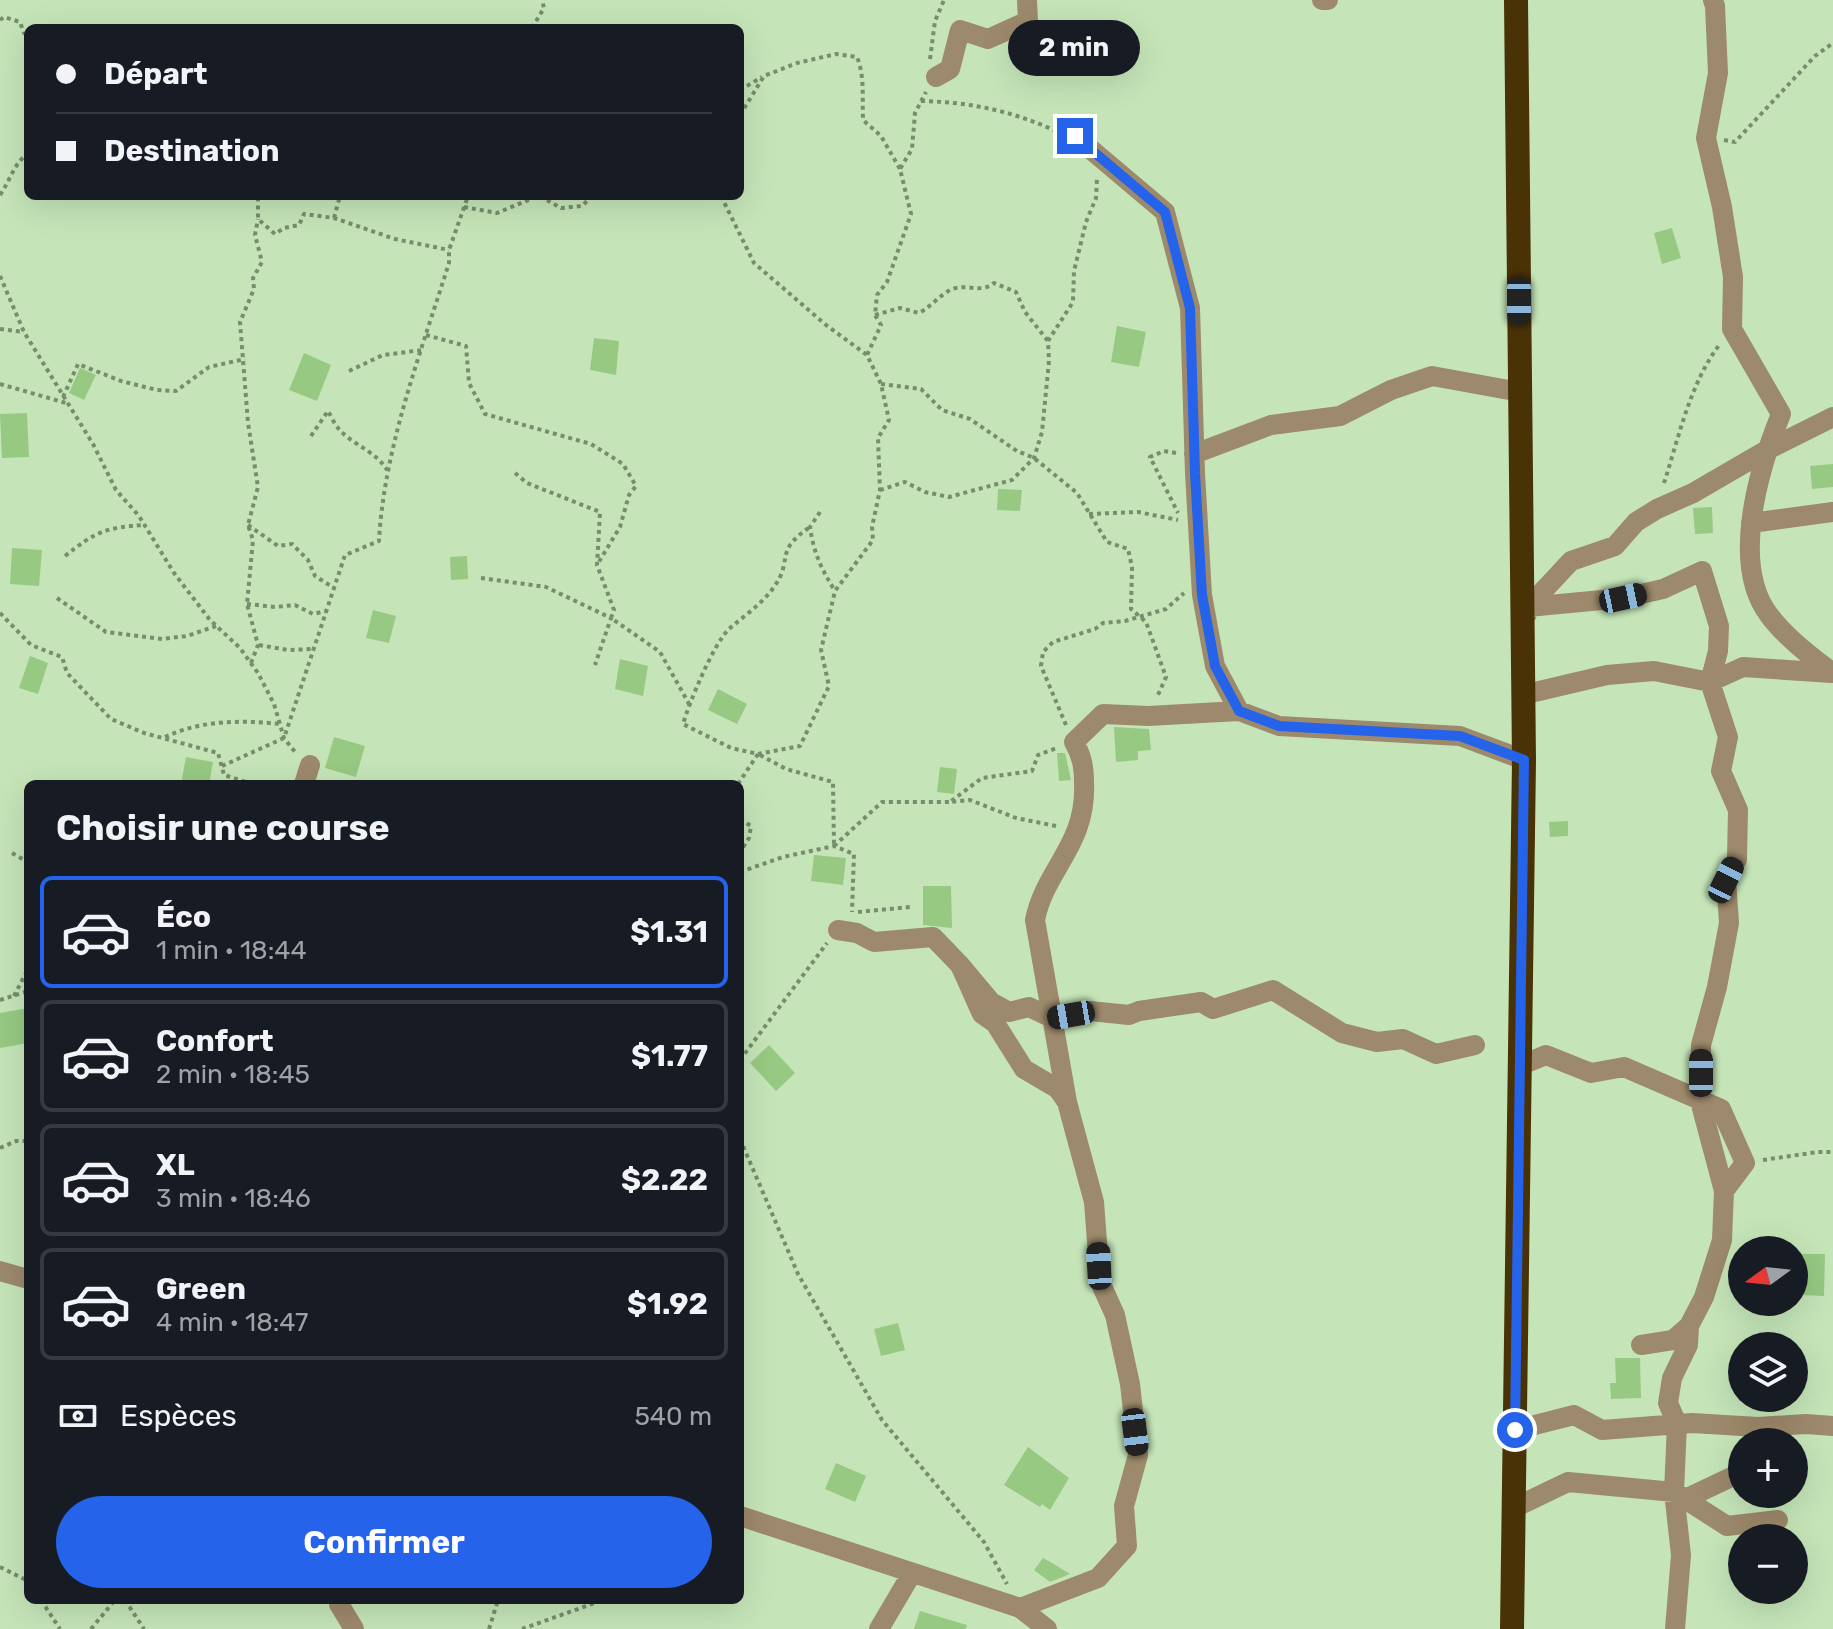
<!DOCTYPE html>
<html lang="fr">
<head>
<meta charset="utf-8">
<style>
  :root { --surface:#171b24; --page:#20242c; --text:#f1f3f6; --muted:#9ea1a6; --line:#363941; --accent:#2563eb }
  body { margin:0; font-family:Rubik,sans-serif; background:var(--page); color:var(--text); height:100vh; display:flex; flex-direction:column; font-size:30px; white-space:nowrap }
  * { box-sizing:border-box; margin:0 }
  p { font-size:26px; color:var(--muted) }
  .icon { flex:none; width:44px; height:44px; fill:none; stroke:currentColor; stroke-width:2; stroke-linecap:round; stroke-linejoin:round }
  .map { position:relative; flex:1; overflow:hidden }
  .sheet { position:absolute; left:24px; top:780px; width:720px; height:824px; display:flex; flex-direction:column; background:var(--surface); border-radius:12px; box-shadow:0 8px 32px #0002 }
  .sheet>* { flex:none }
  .guide { position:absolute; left:24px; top:24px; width:720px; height:176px; border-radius:12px; box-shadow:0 8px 32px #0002; display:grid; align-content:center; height:176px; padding:0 32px; background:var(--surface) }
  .needle { width:52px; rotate:255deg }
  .buttons { position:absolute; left:1728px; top:1236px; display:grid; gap:16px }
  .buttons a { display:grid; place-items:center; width:80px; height:80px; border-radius:50%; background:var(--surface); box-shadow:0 8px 32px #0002; font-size:40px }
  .end { position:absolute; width:36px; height:36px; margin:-18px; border:10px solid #2563eb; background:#fff; box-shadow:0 0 0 4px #fff }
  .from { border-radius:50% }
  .bubble { position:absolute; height:56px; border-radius:28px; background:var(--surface); box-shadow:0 8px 32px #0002; font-size:26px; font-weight:700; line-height:56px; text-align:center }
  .car { position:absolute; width:24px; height:48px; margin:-24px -12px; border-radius:10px; box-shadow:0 0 6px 2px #0007; background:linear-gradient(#222 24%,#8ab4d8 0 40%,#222 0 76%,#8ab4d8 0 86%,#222 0) }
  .guide b { display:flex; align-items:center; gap:28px; height:76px; font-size:30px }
  .guide b+b { border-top:2px solid var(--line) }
  .guide i { width:20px; height:20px; background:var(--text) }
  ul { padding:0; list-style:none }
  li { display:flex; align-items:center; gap:24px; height:112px; margin:0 16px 12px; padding:0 16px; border:4px solid var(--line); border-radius:12px }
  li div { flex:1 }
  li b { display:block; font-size:30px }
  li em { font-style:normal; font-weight:700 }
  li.selected { border-color:var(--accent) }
  li>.icon { width:72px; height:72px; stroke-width:1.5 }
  h2 { padding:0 32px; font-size:36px; line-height:96px }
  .pay { display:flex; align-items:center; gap:20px; height:88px; padding:0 32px; font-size:30px }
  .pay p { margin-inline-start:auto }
  .button { display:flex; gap:16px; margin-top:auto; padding:16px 32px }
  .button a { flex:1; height:92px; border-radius:48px; background:var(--accent); color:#fff; font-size:32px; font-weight:700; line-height:92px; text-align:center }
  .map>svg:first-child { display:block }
  .building { fill:#97c983 }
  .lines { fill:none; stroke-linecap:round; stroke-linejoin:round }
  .path { stroke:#778d6d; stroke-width:4; stroke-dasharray:4 4; stroke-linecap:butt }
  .street { stroke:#9d896b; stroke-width:20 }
  .highway { stroke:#4a3207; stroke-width:24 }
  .route { stroke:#2563eb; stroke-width:10 }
</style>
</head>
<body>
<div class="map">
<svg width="1833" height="1629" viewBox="0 0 1833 1629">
  <rect width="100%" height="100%" fill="#c5e5b8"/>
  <!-- building -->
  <path class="building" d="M1056,27l3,19 -24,2 -1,-15 4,-4z
    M1672,228l9,30 -19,6 -8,-31z
    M1117,326l29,6 -7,35 -28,-5z
    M594,338l25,3 -3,34 -26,-5z
    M304,353l27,12 -14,36 -28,-11z
    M80,368l16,7 -12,25 -15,-7z
    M27,413l2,44 -27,1 -2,-44z
    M1833,464v23l-21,2 -2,-23z
    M998,489l24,1 -2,21 -23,-1z
    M1712,507l1,26 -18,1 -2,-26z
    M12,548l30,2 -3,36 -29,-2z
    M467,556l1,23 -17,1 -1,-23z
    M373,610l23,6 -7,27 -23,-5z
    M30,656l18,7 -10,31 -19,-6z
    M620,659l28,7 -5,30 -28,-7z
    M718,689l29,15 -10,20 -29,-14z
    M1114,727l35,2 2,21 -13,1v9l-22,2z
    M334,737l31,9 -9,31 -31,-9z
    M1057,753h8l6,27 -12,1z
    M186,757l27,5 -4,22h-28z
    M940,767l17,2 -3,25 -17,-2z
    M1568,821v15l-18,1 -1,-15z
    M814,855l32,3 -3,27 -32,-4z
    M923,886h28l1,42 -29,-3z
    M28,1008v35l-28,5v-35z
    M769,1045l26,28 -19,18 -26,-28z
    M1802,1254h23l-1,42 -24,-1z
    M898,1323l7,27 -24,6 -7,-27z
    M1615,1358h25l1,40 -30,1 -1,-16h6z
    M1028,1447l41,31 -19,32 -8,-6 -2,3 -36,-22z
    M836,1463l30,13 -11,26 -30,-13z
    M1043,1558l9,5 18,11 -20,8 -16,-12z
    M920,1611l47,14 -1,4h-52z"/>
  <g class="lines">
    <!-- path -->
    <path class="path" d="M0,20l4,-3 16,5 4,11 4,1
      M532,28l12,-20 -2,-8
      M930,59l5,-38 9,-21
      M740,90l22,-13
      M921,101c49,1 92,10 137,31
      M740,115l24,-39 33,-13 39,-9 21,3c8,20 5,41 6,63l18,16 19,33
      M1724,140l11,2 80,-86 18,-13
      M0,195c11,-16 13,-30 28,-42
      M249,196l9,3v20l17,15 9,-6 15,-3 5,-11 30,4 61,21 54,11
      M540,196l21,12 21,-2 10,-10
      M721,196l33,67 72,62 41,30
      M464,207l33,6 41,-17
      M334,218l6,-22
      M0,276l24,56 69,112 23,46 23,26 35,57 36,47 30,28 18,25 16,31 10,34 11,14
      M875,315l25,-7 19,5c14,-7 22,-21 37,-25 14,-3 26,5 38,-5l22,9 9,20 23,29
      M0,329l24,3
      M426,335l40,11 3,37 16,31 106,30 32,20 13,22 -7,9 -9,32 -23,38
      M349,371l34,-16 39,-5
      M0,384l66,19
      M881,384l40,5 21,21 28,9 47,32 17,7 43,35 30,49 21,7 4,18 -1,42 15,13 20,55 -8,18
      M63,397l15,-33 43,17 36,9 19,1 33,-24 36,-8
      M311,436l17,-25c3,5 6,12 10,17 14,17 38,23 49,42
      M1176,453l-12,-2 -14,6 28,56
      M515,473l12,10 73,29 -3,53 17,45 -3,8 49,34 29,52
      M1664,483c15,-46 26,-100 56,-139
      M880,490l25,-8 20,10 24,5 63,-17 22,-22 8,-26 7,-71 -1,-20 25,-39 1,-31 12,-49 10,-24 1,-20
      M820,512l-10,15c4,27 11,41 25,64
      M1089,514l49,-2 40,8
      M248,525l30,21 14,-2 16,16 7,16 19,12
      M65,556c30,-24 41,-29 80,-31
      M481,578l65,9 65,31 -16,47
      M57,598l49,34 56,7 25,-3 29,-10
      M247,604l28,3 20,-2 18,9 13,-3
      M0,613l31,32 31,12 5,16 44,46 33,14 74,20 6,22 28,9
      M259,645l29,5 24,-1
      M251,663l7,-18 -11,-41 6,-64 -5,-15 10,-38 -10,-64 -8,-101 14,-33 -1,-11 9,-16 -7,-27 3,-16
      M1066,725l-25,-59 2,-14 10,-10 42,-13 8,-6 22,-2 41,-12 18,-16
      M165,737c37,-17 75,-17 115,-13
      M758,754l42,-8 29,-60 -8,-36 14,-59 38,-51 -1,-13 8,-37 -2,-52 11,-18 -8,-36 -14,-29 14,-30 -6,-10 2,-20 10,-13 24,-68 -11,-45 12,-20 3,-36 11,-21
      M760,755l26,14 47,13 1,64
      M222,766l62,-28 61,-183 34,-14c5,-93 42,-189 70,-278v-13l19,-54
      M738,784l20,-30 -27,-6 -48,-24c6,-21 31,-81 46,-95 15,-13 33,-25 45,-42 20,-28 -1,-35 36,-60
      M740,819l11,7 -2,12 -9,14
      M1056,826l-40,-8 -46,-18 -20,2 32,-24 50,-7 6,-16 19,-7
      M834,846l48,-44h68
      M12,853l16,9
      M740,872l43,-15 51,-11 20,8 -2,58
      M858,912l52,-5
      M14,996l14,-27
      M0,1000l28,-9
      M740,1060l87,-117
      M740,1139l58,135 84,146 102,122 23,42
      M0,1148l16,-7h12
      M1763,1160l55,-8h15
      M0,1567l28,14
      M41,1600l19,29
      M125,1600l19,29
      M91,1629l24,-29
      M489,1629l9,-29
      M522,1629l81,-29"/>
    <!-- street -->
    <path class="street" d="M1322,0h6
      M1713,0l2,6 3,67 -12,65 16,69 11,70 -1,52 49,85c-22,54 -51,150 -12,201 16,22 42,42 64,58
      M936,77l14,-8 10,-39 28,9 40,-18 -1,-21
      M1075,136l90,76 25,96 5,165 7,122 13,71 24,45
      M1194,454l77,-29 69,-9 51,-26 41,-14 88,16
      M1751,523l82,-11
      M1528,607l95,-9 40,-9 39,-18 17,55 -1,25 -8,31 18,55 -7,34 17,39 -1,49 -11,21 3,43 -12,64 -16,58 -1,56 24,90 -2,49 -18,57 -15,29 -1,19 -16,33 -4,25 9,21 -3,68 7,63 -6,74
      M1527,614l1,-7 43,-46 44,-15 21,-24 21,-13 36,-16 74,-43 66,-33
      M1522,695l85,-20 47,-4 56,11 33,-15 89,6
      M304,784l6,-19
      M838,930l19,3 17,9 59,-5 27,28 22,49 13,9 29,46 34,20 9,13
      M960,965l31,37 18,10 20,-5 23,11 38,-7 39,4 10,-4 62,-9 12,7 60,-19 69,43 35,9 26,-3 33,15 39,-9
      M1519,1066l27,-11 45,18 33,-6 97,42 24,54 -21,28
      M0,1271l28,8
      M1641,1345l32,-5 16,-14
      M1515,1430l59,-15 28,15 90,-7 66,4 48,-3 27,2
      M1685,1499l57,-27
      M1514,1508l54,-26 106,10 53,34 51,-6
      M740,1516l280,92 27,21
      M339,1600v4l15,25
      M1020,1608l78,-30 29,-32 -3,-40 14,-51 -8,-71 -15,-69 -15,-33 -6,-80 -27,-100 -32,-182c10,-51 52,-75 49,-137 0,-16 -2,-27 -10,-41l29,-28 45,2 91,-5 40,15 181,10 64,24
      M879,1629l33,-56"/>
    <!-- highway -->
    <path class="highway" d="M1512,1629l12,-869 -8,-760"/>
  </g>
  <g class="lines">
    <!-- route -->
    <path class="route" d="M1075,136l90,76 25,96 5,165 7,122 13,71 24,45 40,15 181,10 64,24 -9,670"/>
  </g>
</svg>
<div class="buttons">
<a><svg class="needle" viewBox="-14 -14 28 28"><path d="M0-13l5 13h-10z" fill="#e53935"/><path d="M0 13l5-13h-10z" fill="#9ea1a6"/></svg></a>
<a><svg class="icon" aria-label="layers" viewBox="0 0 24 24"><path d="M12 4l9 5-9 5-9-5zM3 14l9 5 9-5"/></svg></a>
<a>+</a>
<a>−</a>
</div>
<i class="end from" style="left:1515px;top:1430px"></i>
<i class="end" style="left:1075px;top:136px"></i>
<div class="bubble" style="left:1008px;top:20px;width:132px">2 min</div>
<i class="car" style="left:1519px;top:301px;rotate:180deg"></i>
<i class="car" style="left:1623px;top:598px;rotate:78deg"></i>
<i class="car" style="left:1726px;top:880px;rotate:26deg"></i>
<i class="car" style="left:1071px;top:1015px;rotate:260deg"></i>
<i class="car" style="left:1701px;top:1073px;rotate:0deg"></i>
<i class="car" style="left:1099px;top:1266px;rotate:357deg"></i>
<i class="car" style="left:1135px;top:1432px;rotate:173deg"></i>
<div class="guide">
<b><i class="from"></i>Départ</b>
<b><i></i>Destination</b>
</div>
<section class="sheet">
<h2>Choisir une course</h2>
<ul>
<li class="selected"><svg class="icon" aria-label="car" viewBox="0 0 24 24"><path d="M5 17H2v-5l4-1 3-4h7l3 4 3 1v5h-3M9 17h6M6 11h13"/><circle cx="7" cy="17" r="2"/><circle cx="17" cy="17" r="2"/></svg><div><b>Éco</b><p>1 min · 18:44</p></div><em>$1.31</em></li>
<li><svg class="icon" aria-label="car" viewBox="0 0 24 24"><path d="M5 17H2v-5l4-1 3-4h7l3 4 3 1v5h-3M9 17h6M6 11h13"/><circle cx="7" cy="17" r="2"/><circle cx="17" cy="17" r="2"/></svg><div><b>Confort</b><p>2 min · 18:45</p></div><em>$1.77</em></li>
<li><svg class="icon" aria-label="car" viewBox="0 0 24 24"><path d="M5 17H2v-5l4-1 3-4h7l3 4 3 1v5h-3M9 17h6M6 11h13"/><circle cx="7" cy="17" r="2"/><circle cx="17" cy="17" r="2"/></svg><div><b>XL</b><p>3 min · 18:46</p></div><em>$2.22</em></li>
<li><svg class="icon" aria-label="car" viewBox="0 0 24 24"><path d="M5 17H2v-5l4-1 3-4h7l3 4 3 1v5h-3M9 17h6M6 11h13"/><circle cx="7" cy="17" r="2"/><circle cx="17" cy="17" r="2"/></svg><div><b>Green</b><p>4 min · 18:47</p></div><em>$1.92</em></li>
</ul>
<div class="pay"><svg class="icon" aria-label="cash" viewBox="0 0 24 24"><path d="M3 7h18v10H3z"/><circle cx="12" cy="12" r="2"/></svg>Espèces<p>540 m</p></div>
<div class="button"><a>Confirmer</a></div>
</section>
</div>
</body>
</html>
